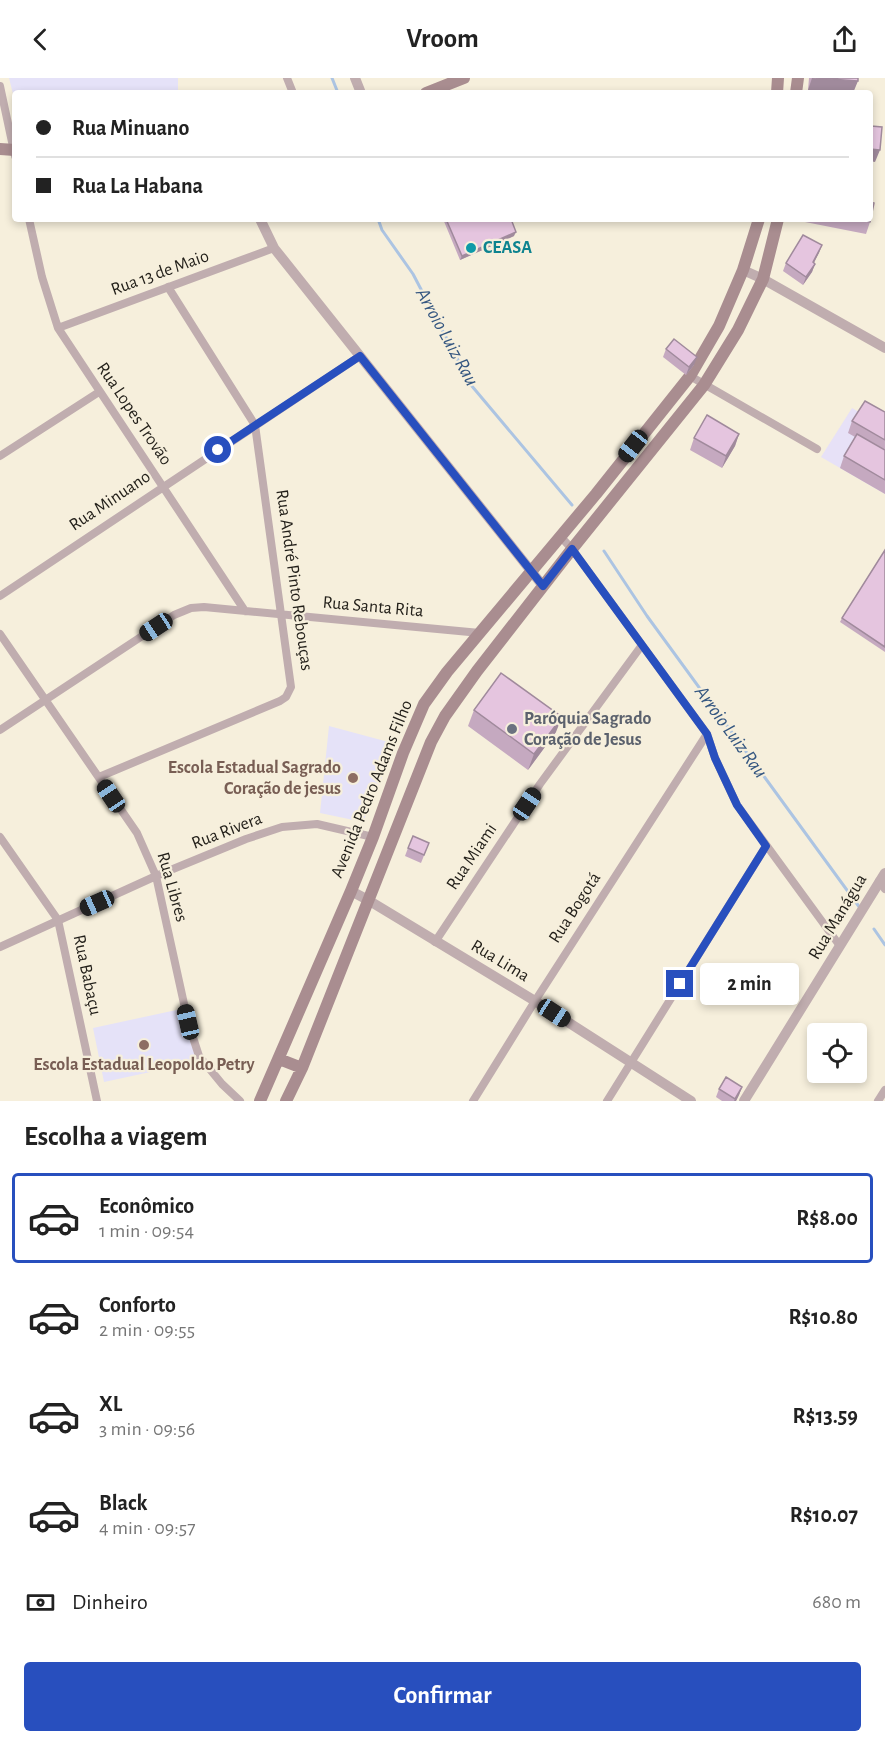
<!DOCTYPE html>
<html lang="pt">
<head>
<meta charset="utf-8">
<style>
  :root { --surface:#fff; --page:#f6f6f6; --text:#222; --muted:#767676; --line:#e0e0e0; --accent:#284fbe }
  body { margin:0; font-family:"Alegreya Sans",sans-serif; background:var(--page); color:var(--text); height:100vh; display:flex; flex-direction:column; font-size:22px; white-space:nowrap }
  * { box-sizing:border-box; margin:0 }
  p { font-size:20px; color:var(--muted) }
  .icon { flex:none; width:33px; height:33px; fill:none; stroke:currentColor; stroke-width:2; stroke-linecap:round; stroke-linejoin:round }
  .map { position:relative; height:1023px; overflow:hidden }
  .sheet { display:flex; flex-direction:column; background:var(--surface); flex:1 }
  .sheet>* { flex:none }
  .banner { position:absolute; left:12px; top:12px; width:861px; height:132px; border-radius:6px; box-shadow:0 3px 9px #0003; display:grid; align-content:center; height:132px; padding:0 24px; background:var(--surface) }
  .tools { position:absolute; left:807px; top:945px; display:grid; gap:12px }
  .tools a { display:grid; place-items:center; width:60px; height:60px; border-radius:6px; background:var(--surface); box-shadow:0 3px 9px #0003; font-size:30px }
  .end { position:absolute; width:27px; height:27px; margin:-14px; border:8px solid #284fbe; background:#fff; box-shadow:0 0 0 3px #fff }
  .from { border-radius:50% }
  .bubble { position:absolute; height:42px; border-radius:6px; background:var(--surface); box-shadow:0 3px 9px #0003; font-size:20px; font-weight:700; line-height:42px; text-align:center }
  .car { position:absolute; width:18px; height:36px; margin:-18px -9px; border-radius:8px; box-shadow:0 0 4px 2px #0007; background:linear-gradient(#222 24%,#8ab4d8 0 40%,#222 0 76%,#8ab4d8 0 86%,#222 0) }
  .banner b { display:flex; align-items:center; gap:21px; height:57px; font-size:22px }
  .banner b+b { border-top:2px solid var(--line) }
  .banner i { width:15px; height:15px; background:var(--text) }
  ul { padding:0; list-style:none }
  li { display:flex; align-items:center; gap:18px; height:90px; margin:0 12px 9px; padding:0 12px; border:3px solid transparent; border-radius:6px }
  li div { flex:1 }
  li b { display:block; font-size:22px }
  li em { font-style:normal; font-weight:700 }
  li.current { border-color:var(--accent) }
  li>.icon { width:54px; height:54px; stroke-width:1.5 }
  h2 { padding:0 24px; font-size:27px; line-height:72px }
  .pay { display:flex; align-items:center; gap:15px; height:66px; padding:0 24px; font-size:22px }
  .pay p { margin-inline-start:auto }
  .button { display:flex; gap:12px; margin-top:auto; padding:12px 24px }
  .button a { flex:1; height:69px; border-radius:6px; background:var(--accent); color:#fff; font-size:24px; font-weight:700; line-height:69px; text-align:center }
  header { display:flex; justify-content:space-between; align-items:center; height:78px; padding:0 24px; background:var(--surface); font-size:27px; font-weight:700 }
  .map>svg:first-child { display:block }
  .industrial { fill:#e7e1f7 }
  .education { fill:#e5e2f8 }
  .lines { fill:none; stroke-linecap:round; stroke-linejoin:round }
  .stream { stroke:#acc4e2; stroke-width:3 }
  .minor { stroke:#c0adaf; stroke-width:8 }
  .tertiary { stroke:#c0adaf; stroke-width:10 }
  .secondary { stroke:#a98d90; stroke-width:12 }
  .wall { fill:#c5a9c0 }
  .shaded-wall { fill:#a08a9c }
  .building { fill:#e5c5df; stroke:#a08a9c; stroke-width:1.5 }
  .route { stroke:#284fbe; stroke-width:8 }
  .culture-dot { fill:#0f9aa8; stroke:#f6efdc; stroke-width:2 }
  .worship-dot { fill:#6b7280; stroke:#f6efdc; stroke-width:2 }
  .education-dot { fill:#8d6e63; stroke:#f6efdc; stroke-width:2 }
  .labels { text-anchor:middle; dominant-baseline:central; stroke-width:4.5; stroke-linejoin:round; paint-order:stroke }
  .culture-label { font-size:18px; font-weight:bold; fill:#0d838f; stroke:#f6efdc; text-anchor:start }
  .street-label { font-size:18px; fill:#211e18; stroke:#f6efdc }
  .worship-label { font-size:18px; font-weight:bold; fill:#5b616d; stroke:#f6efdc; text-anchor:start }
  .education-label { font-size:18px; font-weight:bold; fill:#785e54; stroke:#f6efdc; text-anchor:end }
  .water-label { font-size:20px; font-style:italic; fill:#345680; stroke:#f6efdc }
</style>
</head>
<body>
<header><svg class="icon" aria-label="back" viewBox="0 0 24 24"><path d="M15 5l-7 7 7 7"/></svg>Vroom<svg class="icon" aria-label="share" viewBox="0 0 24 24"><path d="M12 15V3M7 8l5-5 5 5M5 13v7h14v-7"/></svg></header>
<div class="map">
<svg width="885" height="1023" viewBox="0 0 885 1023">
  <rect width="100%" height="100%" fill="#f6efdc"/>
  <!-- industrial -->
  <path class="industrial" d="M852,330l33,19v67l-64,-37z"/>
  <!-- education -->
  <path class="education" d="M9,0h169v15h-163v9z
    M329,648l67,18 -33,78 -43,-9z
    M181,931l16,53 -93,20 -11,-54z"/>
  <g class="lines">
    <!-- stream -->
    <path class="stream" d="M332,0l6,15
      M378,141l4,11 31,44 58,111 101,120
      M604,473l43,65 213,292
      M874,851l11,16"/>
    <!-- minor -->
    <path class="minor" d="M287,0l6,15
      M0,8l15,70
      M29,141l13,58 16,51 187,283
      M58,250l216,-80
      M690,298l127,73
      M0,378l99,-64
      M560,458l12,13 135,185 8,24 22,47 103,141
      M0,518l360,-240
      M0,556l137,199 19,43 32,146 11,34 23,28 18,17
      M0,652l174,-115 17,-7 13,-1 276,26
      M99,699l181,-76 6,-4 5,-10 -36,-262 -87,-138
      M0,759l58,83 39,181
      M879,803l6,8
      M435,864l105,-158 102,-139
      M0,869l156,-71 90,-37 36,-12 35,-3 56,13
      M473,1023l62,-100 172,-267
      M607,1023l159,-255
      M878,1023l7,-11"/>
    <!-- tertiary -->
    <path class="tertiary" d="M355,0l6,15
      M260,141l14,29 269,338
      M743,192l20,9 122,69
      M351,813l17,9 167,101 156,100
      M744,1023l141,-228"/>
    <!-- secondary -->
    <path class="secondary" d="M426,15l38,-15
      M777,15l1,-15
      M796,15l2,-15
      M0,71l15,1
      M279,981l23,9
      M260,1023l91,-210 22,-54 30,-84 21,-49 23,-32 149,-178 94,-118 29,-50 24,-56 16,-51
      M286,1023l16,-33 129,-326 14,-26 32,-45 95,-122 132,-164 34,-55 25,-51 15,-60"/>
  </g>
  <!-- wall -->
  <path class="wall" d="M809,0h49l-50,12z
    M443,141h68l3,17 -54,24z
    M806,141h64v3l-4,12 -61,-12z
    M822,167l-8,18 1,1 -3,8 -9,13 -20,-14 3,-8z
    M666,271l28,16 -8,10 -23,-18z
    M885,334v82l-45,-26 4,-12 11,-19 -7,-4 4,-12z
    M739,356l-4,12 -13,22 -32,-18 4,-12z
    M885,472v102l-45,-30 2,-4z
    M474,632l82,22 -28,38 -60,-44z
    M429,765l-8,20 -16,-7 3,-8z
    M742,1009l-3,8 -3,6h-14l-6,-4 3,-8z"/>
  <!-- shaded-wall -->
  <path class="shaded-wall" d="M812,0l46,3 -5,12 -45,-3z
    M870,71l10,1 -5,12 -5,-1z
    M516,154l-2,4 -54,24 2,-4z
    M822,167l-3,8 -9,17 3,-8z
    M815,186l-3,8 -9,13 3,-8z
    M697,279l-3,8 -8,10 3,-8z
    M739,356l-4,12 -13,22 4,-12z
    M562,639l-6,15 -28,38 6,-16z
    M742,1009l-3,8 -3,6h-2z"/>
  <!-- building -->
  <path class="building" d="M816,0h42v3z
    M871,48l11,1 -2,23 -10,-1z
    M870,124l4,1 -4,19 -16,-3h16z
    M446,141h65l5,13 -54,24z
    M803,157l19,10 -9,17 2,2 -9,13 -20,-14z
    M674,261l23,18 -8,10 -23,-18z
    M865,323l20,11v28l-33,-19z
    M707,337l32,19 -13,22 -32,-18z
    M857,356l28,16v30l-41,-24z
    M885,472v97l-43,-29z
    M501,595l61,44 -28,37 -60,-44z
    M413,758l16,7 -5,12 -16,-7z
    M726,999l16,10 -7,12 -16,-10z"/>
  <g class="lines">
    <!-- route -->
    <path class="route" d="M218,372l142,-94 183,230 29,-37 135,185 8,24 22,47 29,41 -86,138"/>
  </g>
  <!-- markers -->
  <circle class="culture-dot" cx="471" cy="170" r="6"/>
  <circle class="worship-dot" cx="512" cy="651" r="6"/>
  <g class="education-dot">
    <circle cx="353" cy="700" r="6"/>
    <circle cx="144" cy="967" r="6"/>
  </g>
  <g class="labels">
    <!-- culture labels -->
    <g class="culture-label">
      <text x="483" y="170">CEASA</text>
    </g>
    <!-- street labels -->
    <g class="street-label">
      <text transform="translate(160 195) rotate(-20)">Rua 13 de Maio</text>
      <text transform="translate(134 336) rotate(56)">Rua Lopes Trovão</text>
      <text transform="translate(110 423) rotate(-34)">Rua Minuano</text>
      <text transform="translate(294 502) rotate(82)">Rua André Pinto Rebouças</text>
      <text transform="translate(373 529) rotate(5)">Rua Santa Rita</text>
      <text transform="translate(372 711) rotate(-68)">Avenida Pedro Adams Filho</text>
      <text transform="translate(227 753) rotate(-21)">Rua Rivera</text>
      <text transform="translate(472 779) rotate(-56)">Rua Miami</text>
      <text transform="translate(172 809) rotate(74)">Rua Libres</text>
      <text transform="translate(575 830) rotate(-57)">Rua Bogotá</text>
      <text transform="translate(838 839) rotate(-59)">Rua Manágua</text>
      <text transform="translate(500 883) rotate(31)">Rua Lima</text>
      <text transform="translate(87 897) rotate(78)">Rua Babaçu</text>
    </g>
    <!-- worship labels -->
    <g class="worship-label">
      <text x="524" y="641">Paróquia Sagrado<tspan x="524" dy="21">Coração de Jesus</tspan></text>
    </g>
    <!-- education labels -->
    <g class="education-label">
      <text x="341" y="690">Escola Estadual Sagrado<tspan x="341" dy="21">Coração de jesus</tspan></text>
      <text x="144" y="987" text-anchor="middle">Escola Estadual Leopoldo Petry</text>
    </g>
    <!-- water labels -->
    <g class="water-label">
      <text transform="translate(447 259) rotate(61)">Arroio Luiz Rau</text>
      <text transform="translate(731 654) rotate(54)">Arroio Luiz Rau</text>
    </g>
  </g>
</svg>
<div class="tools">
<a><svg class="icon" aria-label="locate" viewBox="0 0 24 24"><circle cx="12" cy="12" r="6"/><path d="M12 2v4M12 18v4M2 12h4M18 12h4"/></svg></a>
</div>
<i class="end from" style="left:218px;top:372px"></i>
<i class="end" style="left:680px;top:906px"></i>
<div class="bubble" style="left:700px;top:885px;width:99px">2 min</div>
<i class="car" style="left:633px;top:368px;rotate:218deg"></i>
<i class="car" style="left:156px;top:549px;rotate:237deg"></i>
<i class="car" style="left:111px;top:718px;rotate:326deg"></i>
<i class="car" style="left:527px;top:726px;rotate:34deg"></i>
<i class="car" style="left:97px;top:825px;rotate:246deg"></i>
<i class="car" style="left:554px;top:935px;rotate:123deg"></i>
<i class="car" style="left:188px;top:944px;rotate:347deg"></i>
<div class="banner">
<b><i class="from"></i>Rua Minuano</b>
<b><i></i>Rua La Habana</b>
</div>
</div>
<section class="sheet">
<h2>Escolha a viagem</h2>
<ul>
<li class="current"><svg class="icon" aria-label="car" viewBox="0 0 24 24"><path d="M5 17H2v-5l4-1 3-4h7l3 4 3 1v5h-3M9 17h6M6 11h13"/><circle cx="7" cy="17" r="2"/><circle cx="17" cy="17" r="2"/></svg><div><b>Econômico</b><p>1 min · 09:54</p></div><em>R$8.00</em></li>
<li><svg class="icon" aria-label="car" viewBox="0 0 24 24"><path d="M5 17H2v-5l4-1 3-4h7l3 4 3 1v5h-3M9 17h6M6 11h13"/><circle cx="7" cy="17" r="2"/><circle cx="17" cy="17" r="2"/></svg><div><b>Conforto</b><p>2 min · 09:55</p></div><em>R$10.80</em></li>
<li><svg class="icon" aria-label="car" viewBox="0 0 24 24"><path d="M5 17H2v-5l4-1 3-4h7l3 4 3 1v5h-3M9 17h6M6 11h13"/><circle cx="7" cy="17" r="2"/><circle cx="17" cy="17" r="2"/></svg><div><b>XL</b><p>3 min · 09:56</p></div><em>R$13.59</em></li>
<li><svg class="icon" aria-label="car" viewBox="0 0 24 24"><path d="M5 17H2v-5l4-1 3-4h7l3 4 3 1v5h-3M9 17h6M6 11h13"/><circle cx="7" cy="17" r="2"/><circle cx="17" cy="17" r="2"/></svg><div><b>Black</b><p>4 min · 09:57</p></div><em>R$10.07</em></li>
</ul>
<div class="pay"><svg class="icon" aria-label="cash" viewBox="0 0 24 24"><path d="M3 7h18v10H3z"/><circle cx="12" cy="12" r="2"/></svg>Dinheiro<p>680 m</p></div>
<div class="button"><a>Confirmar</a></div>
</section>
</body>
</html>
